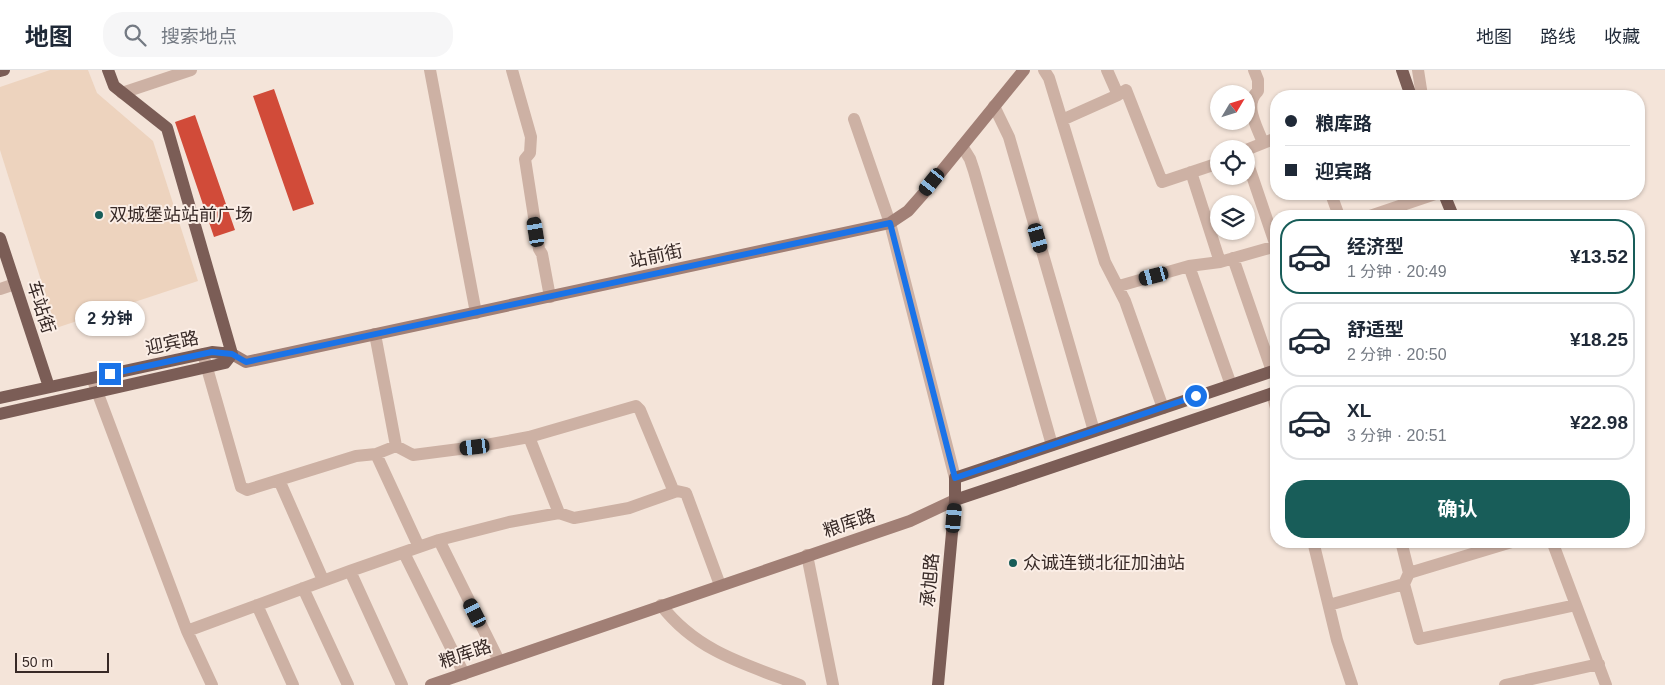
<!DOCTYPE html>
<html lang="zh">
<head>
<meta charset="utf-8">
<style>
  :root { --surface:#fff; --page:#f6f6f7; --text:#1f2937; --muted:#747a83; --line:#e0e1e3; --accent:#185d59 }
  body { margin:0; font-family:Arial,"Noto Sans SC",sans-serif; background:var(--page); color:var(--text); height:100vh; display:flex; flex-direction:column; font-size:19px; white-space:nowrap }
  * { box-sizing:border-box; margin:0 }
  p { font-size:16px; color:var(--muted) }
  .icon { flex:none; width:28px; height:28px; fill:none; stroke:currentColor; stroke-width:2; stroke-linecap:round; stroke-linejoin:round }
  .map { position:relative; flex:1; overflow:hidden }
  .drawer { position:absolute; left:1270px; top:140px; width:375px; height:338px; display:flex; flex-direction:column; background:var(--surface); border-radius:20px; box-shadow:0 1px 4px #0004 }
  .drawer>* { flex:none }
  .guide { position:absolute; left:1270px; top:20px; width:375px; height:110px; border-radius:20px; box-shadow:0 1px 4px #0004; display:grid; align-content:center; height:110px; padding:0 15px; background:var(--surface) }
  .needle { width:32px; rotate:52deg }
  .fabs { position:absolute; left:1210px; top:15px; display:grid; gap:10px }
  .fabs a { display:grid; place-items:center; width:45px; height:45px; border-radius:50%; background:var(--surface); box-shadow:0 1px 4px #0004; font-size:25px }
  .scale { position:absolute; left:15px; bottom:12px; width:94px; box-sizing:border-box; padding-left:5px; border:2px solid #372926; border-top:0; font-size:14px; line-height:18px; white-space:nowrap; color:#372926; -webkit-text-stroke:4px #fbeee6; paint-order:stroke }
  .end { position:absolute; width:22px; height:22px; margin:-11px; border:6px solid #1a73e8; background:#fff; box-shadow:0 0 0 2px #fff }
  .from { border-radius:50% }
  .bubble { position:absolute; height:35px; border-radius:18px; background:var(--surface); box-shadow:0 1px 4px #0004; font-size:16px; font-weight:700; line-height:35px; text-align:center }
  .car { position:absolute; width:15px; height:30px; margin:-15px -8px; border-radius:6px; box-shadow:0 0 4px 1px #0007; background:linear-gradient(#222 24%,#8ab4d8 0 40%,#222 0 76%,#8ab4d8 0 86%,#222 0) }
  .guide b { display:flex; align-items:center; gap:18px; height:48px; font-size:19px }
  .guide b+b { border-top:1px solid var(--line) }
  .guide i { width:12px; height:12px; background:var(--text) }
  ul { padding:9px 0 0; list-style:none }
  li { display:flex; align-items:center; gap:15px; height:75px; margin:0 10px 8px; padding:0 5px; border:2px solid var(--line); border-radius:20px }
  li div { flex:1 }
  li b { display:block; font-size:19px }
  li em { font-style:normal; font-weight:700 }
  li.active { border-color:var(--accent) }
  li>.icon { width:45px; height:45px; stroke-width:1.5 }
  .primary-button { display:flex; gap:10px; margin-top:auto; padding:10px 15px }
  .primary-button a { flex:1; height:58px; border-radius:20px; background:var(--accent); color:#fff; font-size:20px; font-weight:700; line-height:58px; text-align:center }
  header { display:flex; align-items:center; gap:30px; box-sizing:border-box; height:70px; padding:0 25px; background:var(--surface); border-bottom:1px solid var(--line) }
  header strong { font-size:24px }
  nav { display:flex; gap:28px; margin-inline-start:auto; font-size:18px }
  .search { width:350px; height:45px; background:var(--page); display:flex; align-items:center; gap:12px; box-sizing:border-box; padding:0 18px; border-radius:20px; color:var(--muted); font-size:19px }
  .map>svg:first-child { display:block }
  .plaza { fill:#edd3be }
  .building { fill:#d14b39 }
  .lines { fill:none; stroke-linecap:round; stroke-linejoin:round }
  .street { stroke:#cdb1a4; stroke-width:12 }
  .secondary { stroke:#a17f75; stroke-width:12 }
  .primary { stroke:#7b5d56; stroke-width:12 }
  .route { stroke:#1a73e8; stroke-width:6 }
  .poi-dot { fill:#185d59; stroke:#fbeee6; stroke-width:2 }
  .labels { text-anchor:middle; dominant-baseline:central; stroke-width:4; stroke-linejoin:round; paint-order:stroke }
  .poi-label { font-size:18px; fill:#372926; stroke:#fbeee6; text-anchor:start }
  .street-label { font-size:18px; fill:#372926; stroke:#fbeee6 }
</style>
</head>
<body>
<header>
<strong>地图</strong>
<div class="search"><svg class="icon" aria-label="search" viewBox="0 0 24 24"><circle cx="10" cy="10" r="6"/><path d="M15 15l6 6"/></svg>搜索地点</div>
<nav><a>地图</a><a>路线</a><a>收藏</a></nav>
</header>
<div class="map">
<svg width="1665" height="615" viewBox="0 0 1665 615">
  <rect width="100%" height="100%" fill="#f4e4d9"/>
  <!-- plaza -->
  <path class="plaza" d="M50,0h38l9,23 56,48 45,140 -142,47 -56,-178v-63z"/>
  <!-- building -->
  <path class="building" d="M274,19l40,115 -21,7 -40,-115z
    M195,45l40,115 -21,7 -39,-115z"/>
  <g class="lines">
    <!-- street -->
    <path class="street" d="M430,0l46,243
      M512,0l19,67 -1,16 -5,6 14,90 3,5 8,43
      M1044,0l5,8 56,184 20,39 38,107
      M1107,0l11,25 8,-5 36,92 57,-19
      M1254,0l4,10v11c-15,14 -1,35 5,52
      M1418,0l4,26
      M122,23l69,-23
      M994,36l15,31 85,294
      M854,49l36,104 65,255
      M1062,50l56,-25
      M962,76l8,13 4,12 78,274
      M1246,80l30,-12
      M1246,88l30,88
      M1191,102l29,90
      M1331,124l8,22
      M1370,146l65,-22
      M1233,188l39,113
      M1189,196l42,119
      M1119,216l70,-20 31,-4 56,-16
      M0,219l15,-5
      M203,284l38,133 6,3 109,-34 20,-2 20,-8 -21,-112
      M92,308l95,253 25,54
      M1272,323l4,15
      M396,376l17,9 62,-8 54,-10
      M376,384l43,93
      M279,410l44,100
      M559,443l-30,-76 107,-31 4,4 34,82
      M439,470l60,121
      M1313,471l24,99 15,45
      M1401,471l8,32
      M1552,471l54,144
      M404,483l60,121
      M807,485l26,130
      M350,501l52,114
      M1404,514l15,55 157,-34
      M303,518l45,97
      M257,535l36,80
      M661,535c36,47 86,60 139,80
      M1329,535l75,-21 5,-11 106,-32
      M187,561l163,-60 89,-31 70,-18 50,-9 15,5 55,-10 48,-17 9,2 34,92
      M1505,615l94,-21"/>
    <!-- secondary -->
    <path class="secondary" d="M232,284l14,8 644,-139 18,-12 15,-17 101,-124
      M431,615l479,-164 45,-21"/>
    <!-- primary -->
    <path class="primary" d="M108,0l6,16 53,42 65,226
      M1402,0l9,26
      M0,1l4,-1
      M1444,124l9,22
      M0,168l49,149
      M0,328l212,-46 20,2
      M0,344l225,-51 7,-9
      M955,430l321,-108
      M938,615l17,-185v-22l321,-108"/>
  </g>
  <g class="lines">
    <!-- route -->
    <path class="route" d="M110,304l102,-22 20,2 14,8 644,-139 65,255 241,-82"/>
  </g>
  <!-- markers -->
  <g class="poi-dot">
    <circle cx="99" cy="145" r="5"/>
    <circle cx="1013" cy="493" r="5"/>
  </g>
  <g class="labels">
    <!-- poi labels -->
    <g class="poi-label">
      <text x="109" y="145">双城堡站站前广场</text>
      <text x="1023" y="493">众诚连锁北征加油站</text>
    </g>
    <!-- street labels -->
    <g class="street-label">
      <text transform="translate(656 186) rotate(-12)">站前街</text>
      <text transform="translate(41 237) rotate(72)">车站街</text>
      <text transform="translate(172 273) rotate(-12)">迎宾路</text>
      <text transform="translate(849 453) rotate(-19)">粮库路</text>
      <text transform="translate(930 510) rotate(-85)">承旭路</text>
      <text transform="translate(465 584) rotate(-19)">粮库路</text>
    </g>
  </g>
</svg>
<div class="fabs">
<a><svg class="needle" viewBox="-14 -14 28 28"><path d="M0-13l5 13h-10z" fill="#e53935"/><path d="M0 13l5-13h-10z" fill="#747a83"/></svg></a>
<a><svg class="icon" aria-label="locate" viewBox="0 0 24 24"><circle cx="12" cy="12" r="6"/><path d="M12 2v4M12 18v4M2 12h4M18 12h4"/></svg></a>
<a><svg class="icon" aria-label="layers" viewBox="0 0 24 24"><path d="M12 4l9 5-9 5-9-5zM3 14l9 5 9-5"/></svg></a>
</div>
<div class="scale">50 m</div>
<i class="end from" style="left:1196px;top:326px"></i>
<i class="end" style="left:110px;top:304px"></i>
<div class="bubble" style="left:75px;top:231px;width:70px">2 分钟</div>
<i class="car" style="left:932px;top:112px;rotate:219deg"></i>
<i class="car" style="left:536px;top:162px;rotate:351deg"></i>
<i class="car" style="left:1038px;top:168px;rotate:164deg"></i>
<i class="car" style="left:1154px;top:206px;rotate:255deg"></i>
<i class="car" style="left:475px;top:377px;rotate:263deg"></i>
<i class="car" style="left:954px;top:448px;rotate:5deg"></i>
<i class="car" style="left:475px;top:543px;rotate:333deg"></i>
<div class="guide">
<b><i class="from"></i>粮库路</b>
<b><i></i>迎宾路</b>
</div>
<section class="drawer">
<ul>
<li class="active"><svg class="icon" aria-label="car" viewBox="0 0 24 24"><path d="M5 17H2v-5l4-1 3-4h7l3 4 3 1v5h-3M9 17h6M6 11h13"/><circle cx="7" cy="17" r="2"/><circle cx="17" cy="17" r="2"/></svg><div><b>经济型</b><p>1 分钟 · 20:49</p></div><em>¥13.52</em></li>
<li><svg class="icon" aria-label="car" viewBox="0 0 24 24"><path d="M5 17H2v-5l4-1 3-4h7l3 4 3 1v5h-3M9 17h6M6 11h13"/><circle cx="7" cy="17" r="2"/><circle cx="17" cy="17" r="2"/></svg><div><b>舒适型</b><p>2 分钟 · 20:50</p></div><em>¥18.25</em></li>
<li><svg class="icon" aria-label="car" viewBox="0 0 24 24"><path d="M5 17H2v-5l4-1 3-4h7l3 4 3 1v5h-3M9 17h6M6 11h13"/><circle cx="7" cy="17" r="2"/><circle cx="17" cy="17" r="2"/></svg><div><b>XL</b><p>3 分钟 · 20:51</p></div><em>¥22.98</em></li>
</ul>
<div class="primary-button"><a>确认</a></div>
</section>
</div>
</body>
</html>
